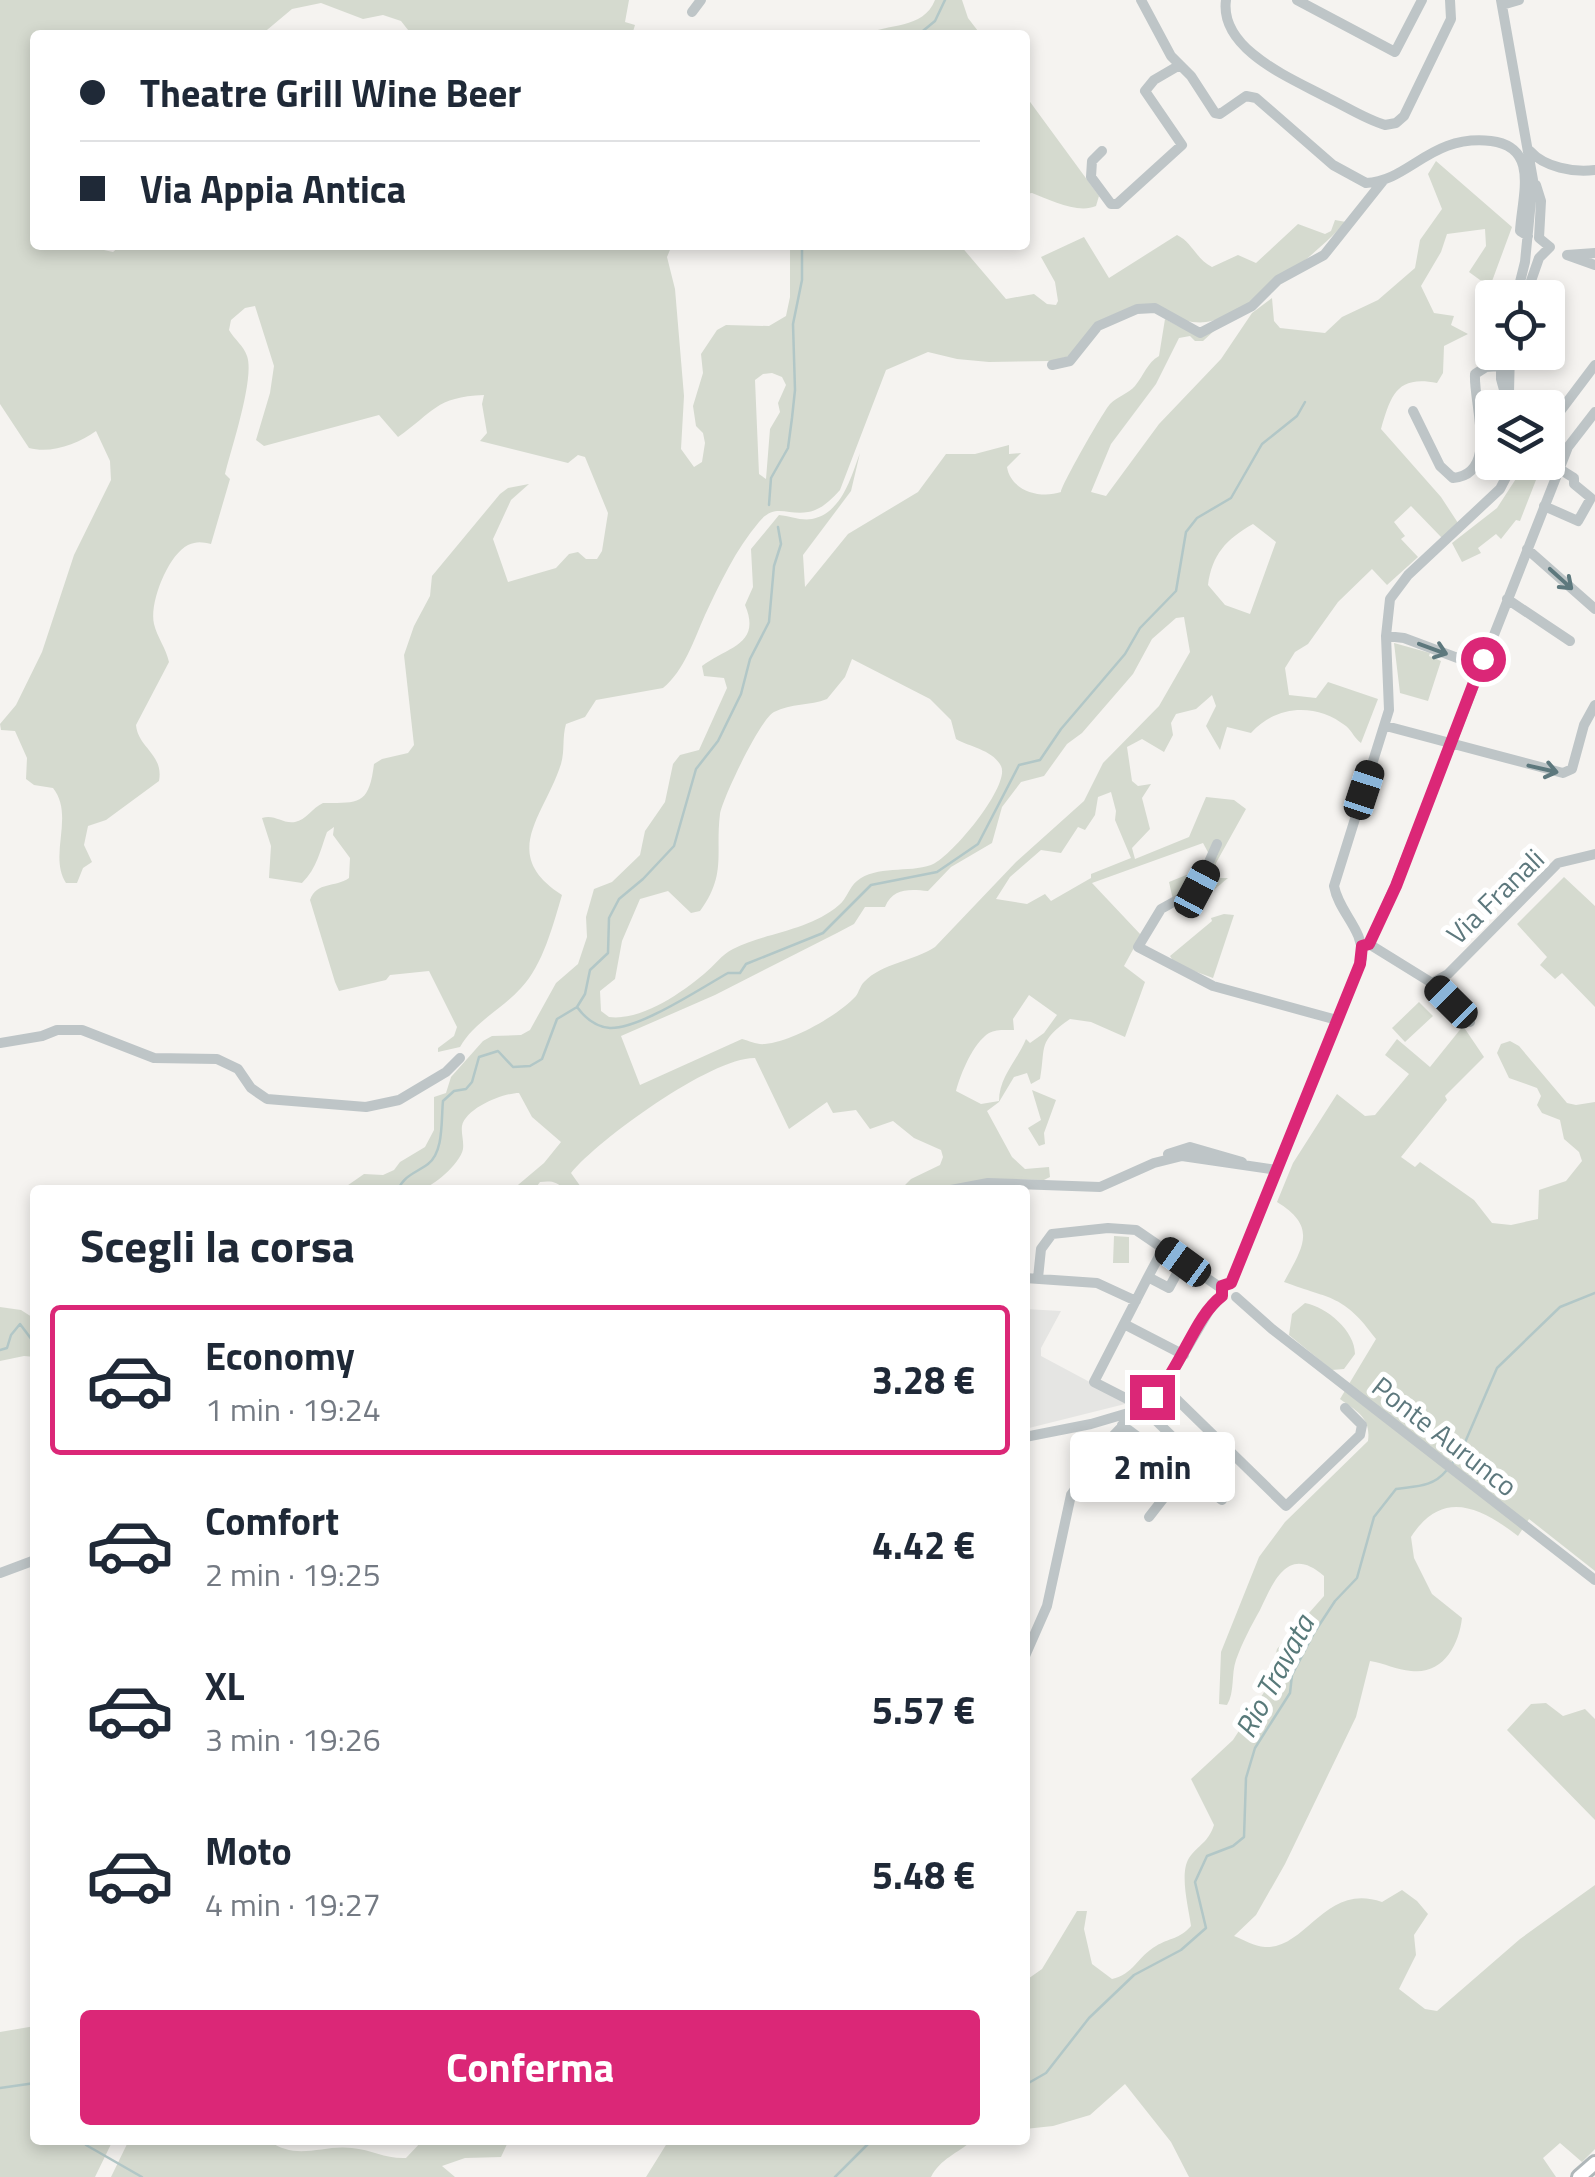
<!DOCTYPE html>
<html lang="it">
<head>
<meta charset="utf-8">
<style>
  :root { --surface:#fff; --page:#f6f6f7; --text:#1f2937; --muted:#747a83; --line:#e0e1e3; --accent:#db2777 }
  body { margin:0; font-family:"Titillium Web",sans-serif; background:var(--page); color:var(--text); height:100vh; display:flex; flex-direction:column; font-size:38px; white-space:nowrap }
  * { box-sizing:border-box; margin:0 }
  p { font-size:32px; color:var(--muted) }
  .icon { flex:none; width:55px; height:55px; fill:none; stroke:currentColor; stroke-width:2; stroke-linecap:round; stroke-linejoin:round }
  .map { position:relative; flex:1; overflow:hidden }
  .panel { position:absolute; left:30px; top:1185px; width:1000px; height:960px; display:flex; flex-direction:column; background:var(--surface); border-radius:10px; box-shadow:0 5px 15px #0003 }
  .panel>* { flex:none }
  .top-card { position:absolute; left:30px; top:30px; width:1000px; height:220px; border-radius:10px; box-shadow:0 5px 15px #0003; display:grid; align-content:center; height:220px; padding:0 50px; background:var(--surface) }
  .controls { position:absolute; left:1475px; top:280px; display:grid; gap:20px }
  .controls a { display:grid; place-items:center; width:90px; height:90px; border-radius:10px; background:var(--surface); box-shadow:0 5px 15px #0003; font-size:50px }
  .end { position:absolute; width:45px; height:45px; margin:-22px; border:12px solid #db2777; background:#fff; box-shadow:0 0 0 5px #fff }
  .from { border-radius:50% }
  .bubble { position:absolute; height:70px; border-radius:10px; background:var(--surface); box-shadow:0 5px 15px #0003; font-size:32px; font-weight:700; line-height:70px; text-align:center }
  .car { position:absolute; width:30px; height:60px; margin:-30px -15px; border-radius:12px; box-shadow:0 0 8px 2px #0007; background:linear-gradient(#222 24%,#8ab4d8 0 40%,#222 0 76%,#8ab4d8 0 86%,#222 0) }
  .top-card b { display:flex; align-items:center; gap:35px; height:95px; font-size:38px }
  .top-card b+b { border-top:2px solid var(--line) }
  .top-card i { width:25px; height:25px; background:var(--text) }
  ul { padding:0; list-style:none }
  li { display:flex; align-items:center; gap:30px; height:150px; margin:0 20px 15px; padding:0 30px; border:5px solid transparent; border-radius:10px }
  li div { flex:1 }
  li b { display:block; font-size:38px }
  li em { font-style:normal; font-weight:700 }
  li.on { border-color:var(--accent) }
  li>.icon { width:90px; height:90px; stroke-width:1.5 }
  h2 { padding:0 50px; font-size:45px; line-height:120px }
  .primary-button { display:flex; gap:20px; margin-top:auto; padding:20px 50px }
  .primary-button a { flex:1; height:115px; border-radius:10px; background:var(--accent); color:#fff; font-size:40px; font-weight:700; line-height:115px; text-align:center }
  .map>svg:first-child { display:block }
  .built { fill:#e5e5e3 }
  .green { fill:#d5dacf; fill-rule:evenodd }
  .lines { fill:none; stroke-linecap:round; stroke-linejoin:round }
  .stream { stroke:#b2c7c7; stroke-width:2.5 }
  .major-casing { stroke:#afb7b9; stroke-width:18 }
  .minor { stroke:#bec5c7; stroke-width:10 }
  .major { stroke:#fff; stroke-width:12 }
  .oneway { stroke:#5d787d }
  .route { stroke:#db2777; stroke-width:12 }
  .labels { text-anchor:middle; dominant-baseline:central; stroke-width:10; stroke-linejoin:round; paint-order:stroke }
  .street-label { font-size:28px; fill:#5d787d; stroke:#fff }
  .water-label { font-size:30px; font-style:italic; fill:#587a7a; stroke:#fff }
</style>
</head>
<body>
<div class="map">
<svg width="1595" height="2177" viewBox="0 0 1595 2177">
  <rect width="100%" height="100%" fill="#f5f3f0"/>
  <!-- built -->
  <path class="built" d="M1025,1309l36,2 -20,37v8l88,47 -104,26z"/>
  <!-- green -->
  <path class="green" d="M0,0h629l-4,22 10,3 -3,10h-220l-11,-14 -18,-6 -20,4 -42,-16 -29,6 -31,26h-226v210h67l2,5 9,2 8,-7h551l-5,12 8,32 9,107 -3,53 13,18 8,-5 3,-19 -2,-10 -7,-7 -3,-20 10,-33 -2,-19 16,-24 9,-5 43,1 17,-10 4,-19v-52h170l46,54 28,-5 13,10 9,1 2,-4 -3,-19 -14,-25 43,-20 25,41 68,-43c15,7 19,24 35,32l26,-12 18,8 42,-39 27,10 6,-3 4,-11 11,2c-25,27 -104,96 -140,100 -21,3 -47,-11 -68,-18l-37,16 -31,36 -19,5 -62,1 -32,-3 -29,-7 -42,18 -46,120c-9,10 -19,20 -32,22 -20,4 -33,-10 -49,10 -23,27 -39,61 -54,93 -11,25 -21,56 -42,73l-67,12 -11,17 -19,7c-4,13 -1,27 -5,40 -16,51 -63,90 1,131 -9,30 -19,70 -41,93 -19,21 -47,34 -61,59l-22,5v-4l16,-12 3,-9 -28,-56 -39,4 -4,5 -47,11 -4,-9 -25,-82c7,-19 25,-12 39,-22l1,-20 -17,-23 1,-8 -7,5c-7,19 -10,36 -25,51l-33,-5 2,-32 -9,-28c13,-4 20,6 33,4 11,-2 17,-14 28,-19 36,0 46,2 51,-39l8,-5 26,-6 6,-8 -10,-90 10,-29 16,-30 2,-20 68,-82 8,-6 21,-4 -18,16 -18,39 15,43 48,-14 13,-14 9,-2 8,7h11l5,-8 6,-38 -23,-56 -7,-2 -10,8 -88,-22 7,-8 -5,-29 2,-9c-49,2 -50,17 -86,42l-19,-22 -115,31 -8,-6 14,-47 4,-27 -19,-60 -10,2 -14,12 -2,10c5,9 15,16 18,26 8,22 -16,93 -22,118l5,5 -19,65c-9,-2 -14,-3 -23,1 -20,10 -39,58 -34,79 3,13 12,24 15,38l-33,63c2,23 28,29 23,56l-53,39 -18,6 -4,19 8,17 -9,6 -6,15h-11c-18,-28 9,-67 -13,-95l-19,-3 -8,-6 1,-21 -12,-27 -14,-1 -1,-6 16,-19 26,-53 32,-97 37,-75 -1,-19 -14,-30c-18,13 -45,23 -67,17l-29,-44zM772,373l10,4 4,8 -8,18 2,9 -10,17 -4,50 -7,-5 -4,-94 8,-6z
    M935,0h27l6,18 13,17h-118c25,-12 60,-5 72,-35z
    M1025,95l74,101 -3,10c-18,8 -46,-6 -64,-13l-7,1z
    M1436,161l76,66 -21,57 -11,-4 -11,-8 17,-26 -1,-17 -38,5 -6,18 -20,34 13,27 20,3 -3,9 17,9 -24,12 -1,27 -6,10c-41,-8 -46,13 -56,46l60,68 17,26 -16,15 -31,-32 -17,16 11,14 -4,3 17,18 -31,28 -15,-16 -34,33 -30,42 -13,8 -10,16 4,27 27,3 12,-16 50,17 -17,44c-6,-4 -9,-12 -15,-17 -29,-23 -69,-22 -95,7l-24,-6 -7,23 -14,-24 10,-20 -4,-11 -16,14 -20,5 -5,9 2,12 -9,17 -22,-13 -15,8 5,34 6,5 13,-2 -9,14 8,31 -18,19 3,11 54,-22 17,-40 28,3 12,9 -30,54 -3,15h15c-16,13 -33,32 -55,22l-4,-18 37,-15 4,-11 -7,-13 -111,40 49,52 -17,31 21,16 -20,55 -34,-15 -21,-3c-33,23 -24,27 -30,60l-9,5 -4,-11 -13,4 -15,25 -12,9 25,46 13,12 24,-2 1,10 -6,3 -58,-1 -52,11h-34l11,-11 29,-14 3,-8 -2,-7 -27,-12 -21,-17 -23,8 -14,-19 -23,3 -6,-11 -38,27 -34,-71c-43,-1 -156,81 -184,115l12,17h-19c-7,-9 -13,-9 -24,-8l-6,8h-22l32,-27 17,-21 -29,-25 -13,-24c-16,0 -53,15 -57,33 -1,7 2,15 1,23 -3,15 -30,38 -44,41 -24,5 -54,0 -78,0l23,-16 19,1 11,-5 6,-8 25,-15 9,-17v-33l12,-4 5,-16 32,-36 9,-5 29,-1 9,-5 26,-47 22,-19 9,-27 -1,-20 8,-28 18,-7 28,-27 5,-24 20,-29 8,-38 7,-9 19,-5 28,-62 -3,-10 -20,-2 -2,-10c25,-19 60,-21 43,-61l8,-18 -2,-38 28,-34c11,1 22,6 33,4 30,-6 39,-42 48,-66l-9,38 -48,64 2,32 43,-53 70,-42 28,-38h29l34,-9v9l12,-1 -14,14c4,24 33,32 54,25 1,-8 42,-80 49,-88 8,-8 18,-10 25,-18 9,-11 12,-23 24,-30l6,-37 13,7 38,3 -13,12h-8l-5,-5 -11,2 -23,46 -45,60 -20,48 15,4 53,-72 62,-65 31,-46 20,-15 2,23 6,7 45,5 17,-16 36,-17 37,-32 5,-28 22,-31 -14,-35zM1253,524l23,18 -26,72 -25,-9 -17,-20c4,-30 18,-46 45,-61zM1184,617l6,35 -31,54 -56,57 -19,38 -68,61 -81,85c-21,14 -53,16 -71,35 -4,4 -5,10 -8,14 -17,19 -65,46 -91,48 -8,1 -15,-3 -23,-5l-102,46 -19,-49 94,-41 122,-62 17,-9 11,-17h20c8,-19 24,-18 43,-16l23,-24 41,-24 10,-36 19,-25 23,-6 23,-32 15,-11 51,-59 19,-35 24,-21zM852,659l78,40 21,21 5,19c14,8 37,11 45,27 10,19 -50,92 -70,99 -22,8 -55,0 -74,16 -8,6 -10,18 -18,24 -30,26 -72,27 -106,44 -11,5 -19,17 -29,25 -24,20 -63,47 -95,43l-8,-6 -1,-20 15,-12 7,-38 18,-42 28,-8 23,22 9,-2c27,-37 15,-57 20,-97 3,-17 41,-96 54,-102 17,-9 36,-6 53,-13l18,-22zM1111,792l5,19 -1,9 16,38 -40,16v4l-40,23 -6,-7 -18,10 -31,-5 14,-22 31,-27 20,3 17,-26 7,3 10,-15 3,-18zM1029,995l28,20 -13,18 -14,10 -4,-4c-9,22 -27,38 -27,62l-18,3 -25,-13c5,-18 17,-48 33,-58 7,-4 17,-3 25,-3l-1,-11z
    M1521,471l11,3 -1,4 5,2 -16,41 -4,-1 -15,19 -5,-5 -18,14 3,5 -19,9 -10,-19 45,-35z
    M1394,643l36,10 -1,3 12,5 -13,40 -28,-8z
    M1564,877l31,29v101l-33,-34 -7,6 -15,-14 7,-8 -30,-33z
    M1224,914l10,1 -21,63 -38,-14 -5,-8 42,-35 -1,-3z
    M1419,1002l14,14 -28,26 -13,-14z
    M1463,1026l21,31 -39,39 2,4 -46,57 14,10 5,-5 54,38 18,23 19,2 27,-6 1,-29 27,-9 16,-20 -3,-9 -15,-13 -4,-19 -18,-7 -5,-8 4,-9 -4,-8 -28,-10 -12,-25 4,-9 9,-3 9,5 48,57 9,2 19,-3v469l-66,-52 -11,17c-39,-30 -76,-47 -107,1l3,21 18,36 30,24c-3,27 -19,57 -51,53 -14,-1 -27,-8 -41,-10l-14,56 -71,147 -29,51 -22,21c10,4 20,10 31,11 42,2 60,-65 117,-45l20,-12 15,11 11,13 -14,21 2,20 -17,34 26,20 12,2 83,-72 75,-54v264l-13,13 -22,-19 -17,15 13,19h-367l-18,-35 -46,-58 -35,31 -37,11 -28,3v-148l17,-12 35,-58h10l-3,18 8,35 20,15c21,-4 26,-23 44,-33 13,-8 24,-7 35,-20 -2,-17 -12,-52 -2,-68 10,-14 19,-15 25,-33l-23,-46 42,-39 35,-54 9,-37 47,-53v-20c-36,-32 -50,5 -64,34 -9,16 -18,33 -24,50 -5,14 -1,32 -9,45l-8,-1 2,-52 38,-95 26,-35 83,-81c3,-23 -10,-29 -28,-42l36,-60c-33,-45 -44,-39 -92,-57 19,-35 34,-55 -7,-80l16,-39 44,-69 28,22 10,-1 34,-41 -24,-19 12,-16 33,28z
    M1032,1090l24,10 -12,33 1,11 -6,2 -11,-18 13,-8z
    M1114,1236l15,1v26h-16z
    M1305,1303c22,4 50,28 50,51l-11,15 -12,1 -43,-35 3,-21z
    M0,1307l21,3 14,9v38l-11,-1 -24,5z
    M1546,1703l17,13 22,-7 10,10v101l-88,-90 24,-26z
    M35,2026v114h78l-18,37h-95v-145z
    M129,2140h139c29,22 54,4 84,8 20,2 34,11 54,10l17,-18 85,2 -7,15 -36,1 -23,8 13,11h-344z
    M669,2140h304c-16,14 -32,18 -42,37h-285z"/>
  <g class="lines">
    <!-- stream -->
    <path class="stream" d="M918,35l17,-14 10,-21
      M769,505l2,-27 17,-30 4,-30 3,-28 -2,-66 9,-44v-35
      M577,1007c8,11 18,20 33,21 30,1 91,-40 118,-55h12l6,-9 77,-31 48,-48 66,-13 41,-28 41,-79 21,-5 21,-31 64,-75 15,-26 36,-37 10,-59 11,-14 34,-20 31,-54 35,-28 8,-14
      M398,1190c6,-15 18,-17 30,-26 16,-12 13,-44 15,-63l11,-10 12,-2 6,-7 7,-25 19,-6 15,16 17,-1 12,-7 15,-40 20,-12 8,-13 5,-24 18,-17 1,-35 10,-19 24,-20 31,-33 22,-77 22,-28 23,-47 9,-35 19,-37 5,-56 7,-22 -3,-17
      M0,1350l7,-2 4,-13 9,-11 15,20
      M1451,1465l9,-11 37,-86 63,-61 35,-14
      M1025,2085l21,-12 43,-55 45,-43 47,-25 25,-22 -11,-46 12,-26 26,-10 11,-9 2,-59 9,-30 35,-55 2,-18 22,-42 21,-32 22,-23 17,-61 22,-28c20,-3 37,-2 50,-18
      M0,2088l35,-5
      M85,2140l1,5 56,32
      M835,2177l37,-37"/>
    <defs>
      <path id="major" d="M1579,2177l16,-14"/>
    </defs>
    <!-- major casing -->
    <use href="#major" class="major-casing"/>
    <!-- minor -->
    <path class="minor" d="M1141,0l30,56 20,20 24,37 5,1 26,-18 10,2 77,67 33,18c44,-2 64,-49 125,-42 49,6 31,55 29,90l8,5
      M1226,0c-7,50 67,79 102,98 19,9 37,21 57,27l11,-2 8,-7 47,-97 -1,-19
      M1297,0l98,52 27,-52
      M1501,0l32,180 -8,82 -9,36
      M1502,5l17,-5
      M692,12l9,-12
      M1102,151l-10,10 -1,16 20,27h6l65,-59 -37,-54 9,-11 24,-14
      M1530,151c14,16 44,22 65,19
      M1536,185l5,16 -2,37 11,9
      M1595,253l-28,2 28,10
      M1525,298l14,-40 11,-11
      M1501,352v27l8,29
      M1052,365l18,-4 28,-35 39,-17 18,-1 45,25 52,-27 26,-26 46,-25 59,-74
      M1509,392l1,-40
      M1413,411l27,55 13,12c47,-4 20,-74 22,-104l11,-7 14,-1
      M1555,418l40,-53
      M1544,506l34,15 13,-23 -17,-14v-6l-16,-10
      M1527,549l68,60
      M1507,599l63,42
      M1386,636l18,2 75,28
      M1386,726l177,47 9,-4 12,-44 11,-20
      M1217,844l-20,45 -36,20 -23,38 75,39 124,34
      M1369,944l63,39 38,39
      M1362,946l7,-2 26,-58 173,-439 27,-35
      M1432,983l16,-9 110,-111 37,-9
      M0,1043l42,-7 15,-6h25l72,28 63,1 21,10 13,19 16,11 99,8 33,-7 47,-28 14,-14
      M1168,1154l22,-7 52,15
      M951,1190l37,-7 112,4 54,-24 28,-7 95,14
      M1164,1247l-16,30 21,11 14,-26
      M1148,1277l-54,105 47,24 42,41
      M1025,1278l72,5 39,18
      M1038,1278l3,-29 11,-15 56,-6 28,2 85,58
      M1231,1283l131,-325c2,-29 -23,-45 -28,-72l55,-176 -3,-74 4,-37 18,-24 92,-86 14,-27
      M1236,1297l36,32 323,251
      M1124,1324l60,31
      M1163,1386l123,120 74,-71 2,-10 -17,-17
      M1122,1425l100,75
      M1025,1437l66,-13 44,-13
      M1149,1517l35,-45
      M0,1573l35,-13
      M1025,1656l22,-50 24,-111 41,-58 58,-60 40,-68 12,-13"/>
    <!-- major -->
    <use href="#major" class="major"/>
  </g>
  <!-- one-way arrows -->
  <defs><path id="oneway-shaft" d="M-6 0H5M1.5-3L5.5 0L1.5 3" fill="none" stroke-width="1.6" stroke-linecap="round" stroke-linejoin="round" transform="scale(2.5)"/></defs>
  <g class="oneway">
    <use href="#oneway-shaft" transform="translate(1561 579) rotate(42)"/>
    <use href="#oneway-shaft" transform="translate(1433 649) rotate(20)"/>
    <use href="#oneway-shaft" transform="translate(1543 769) rotate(13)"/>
  </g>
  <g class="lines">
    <!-- route -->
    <path class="route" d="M1152,1397c30,-28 41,-79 70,-101v-10l9,-3 129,-319 2,-18 7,-2 27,-58 87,-227"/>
  </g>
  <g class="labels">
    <!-- street labels -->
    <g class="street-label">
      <text transform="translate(1495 896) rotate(-44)">Via Franali</text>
      <text transform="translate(1445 1436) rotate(38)">Ponte Aurunco</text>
    </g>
    <!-- water labels -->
    <g class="water-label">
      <text transform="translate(1274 1676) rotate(-62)">Rio Travata</text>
    </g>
  </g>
</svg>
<div class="controls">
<a><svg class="icon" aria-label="locate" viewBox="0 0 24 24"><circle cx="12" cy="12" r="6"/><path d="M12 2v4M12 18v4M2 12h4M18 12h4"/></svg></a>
<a><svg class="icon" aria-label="layers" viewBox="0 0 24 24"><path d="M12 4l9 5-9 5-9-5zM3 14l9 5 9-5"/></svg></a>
</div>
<i class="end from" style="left:1483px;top:659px"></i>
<i class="end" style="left:1152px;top:1397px"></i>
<div class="bubble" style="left:1070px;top:1432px;width:165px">2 min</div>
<i class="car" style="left:1364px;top:790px;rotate:18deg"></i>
<i class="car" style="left:1197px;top:889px;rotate:28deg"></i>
<i class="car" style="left:1451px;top:1002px;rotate:315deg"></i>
<i class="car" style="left:1183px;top:1262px;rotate:306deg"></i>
<div class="top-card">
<b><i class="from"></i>Theatre Grill Wine Beer</b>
<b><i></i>Via Appia Antica</b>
</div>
<section class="panel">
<h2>Scegli la corsa</h2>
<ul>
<li class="on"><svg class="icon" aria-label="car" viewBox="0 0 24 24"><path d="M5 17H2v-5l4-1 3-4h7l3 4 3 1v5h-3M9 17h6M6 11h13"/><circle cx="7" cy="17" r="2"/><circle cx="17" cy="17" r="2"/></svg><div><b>Economy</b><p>1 min · 19:24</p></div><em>3.28 €</em></li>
<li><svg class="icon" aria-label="car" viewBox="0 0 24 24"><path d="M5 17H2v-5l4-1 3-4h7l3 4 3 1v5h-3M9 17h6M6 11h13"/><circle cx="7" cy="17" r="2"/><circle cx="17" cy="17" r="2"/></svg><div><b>Comfort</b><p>2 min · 19:25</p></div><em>4.42 €</em></li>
<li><svg class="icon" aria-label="car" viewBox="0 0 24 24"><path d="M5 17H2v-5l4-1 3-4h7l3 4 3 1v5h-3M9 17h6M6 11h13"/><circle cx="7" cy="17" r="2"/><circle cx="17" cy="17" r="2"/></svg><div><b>XL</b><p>3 min · 19:26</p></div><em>5.57 €</em></li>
<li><svg class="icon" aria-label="car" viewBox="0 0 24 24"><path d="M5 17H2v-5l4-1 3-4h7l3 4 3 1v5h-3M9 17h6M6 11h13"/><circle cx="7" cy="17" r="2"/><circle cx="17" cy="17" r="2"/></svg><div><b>Moto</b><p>4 min · 19:27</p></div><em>5.48 €</em></li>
</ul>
<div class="primary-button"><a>Conferma</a></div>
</section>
</div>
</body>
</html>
